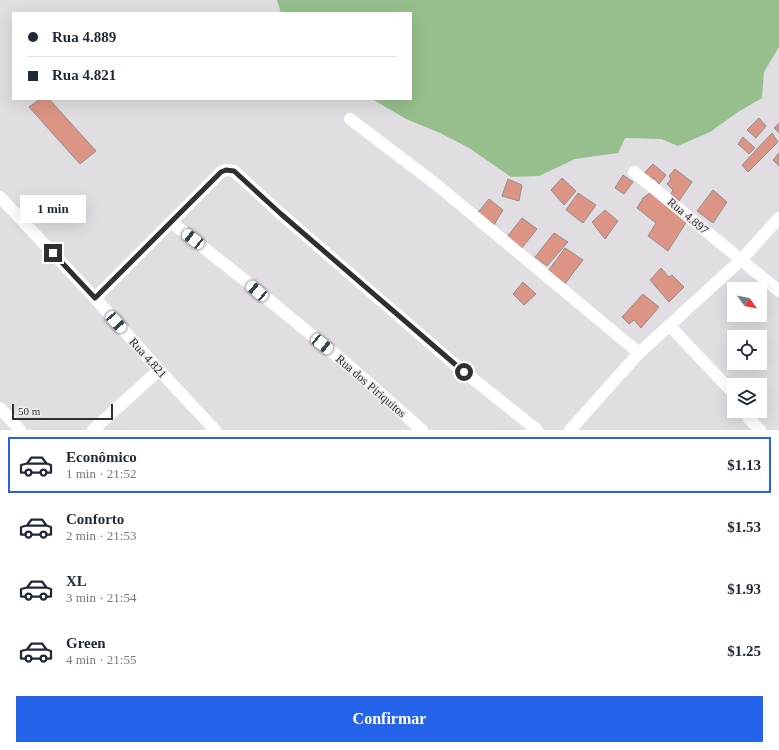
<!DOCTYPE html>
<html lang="pt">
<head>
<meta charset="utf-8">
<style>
  :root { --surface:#fff; --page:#f6f6f7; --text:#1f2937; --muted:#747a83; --line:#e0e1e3; --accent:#2563eb }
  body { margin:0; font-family:Georgia,serif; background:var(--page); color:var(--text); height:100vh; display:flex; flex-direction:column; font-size:15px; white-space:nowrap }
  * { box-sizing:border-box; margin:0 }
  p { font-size:13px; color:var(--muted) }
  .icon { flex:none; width:22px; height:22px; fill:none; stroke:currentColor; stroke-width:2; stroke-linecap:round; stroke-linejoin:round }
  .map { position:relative; height:430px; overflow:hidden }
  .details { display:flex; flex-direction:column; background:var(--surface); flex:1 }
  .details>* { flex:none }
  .hud { position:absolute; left:12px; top:12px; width:400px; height:88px; border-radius:0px; box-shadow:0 4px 16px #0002; display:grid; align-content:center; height:88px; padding:0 16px; background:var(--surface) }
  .needle { width:26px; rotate:123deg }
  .buttons { position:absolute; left:727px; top:282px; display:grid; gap:8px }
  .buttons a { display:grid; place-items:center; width:40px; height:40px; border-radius:0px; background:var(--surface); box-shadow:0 4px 16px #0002; font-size:20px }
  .scale { position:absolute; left:12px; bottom:10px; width:101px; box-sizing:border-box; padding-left:4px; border:2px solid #2f2e30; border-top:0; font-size:11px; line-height:14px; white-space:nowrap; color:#2f2e30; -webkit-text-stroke:3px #edebf0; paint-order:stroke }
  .end { position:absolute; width:18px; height:18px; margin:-9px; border:5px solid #2f2e30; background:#fff; box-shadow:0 0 0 2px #fff }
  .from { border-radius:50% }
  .bubble { position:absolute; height:28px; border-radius:0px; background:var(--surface); box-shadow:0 4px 16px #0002; font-size:13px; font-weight:600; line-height:28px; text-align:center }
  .car { position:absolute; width:12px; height:24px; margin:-12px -6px; border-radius:5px; box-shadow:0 0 3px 1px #0007; background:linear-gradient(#fff 24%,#345 0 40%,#fff 0 76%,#345 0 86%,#fff 0) }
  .hud b { display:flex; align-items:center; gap:14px; height:38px; font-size:15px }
  .hud b+b { border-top:1px solid var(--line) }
  .hud i { width:10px; height:10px; background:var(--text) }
  ul { padding:7px 0 0; list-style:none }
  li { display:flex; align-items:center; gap:12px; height:56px; margin:0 8px 6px; padding:0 8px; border:2px solid transparent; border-radius:0px }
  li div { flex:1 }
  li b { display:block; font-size:15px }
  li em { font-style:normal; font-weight:600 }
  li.on { border-color:var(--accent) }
  li>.icon { width:36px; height:36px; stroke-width:1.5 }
  .primary-button { display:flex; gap:8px; margin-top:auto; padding:8px 16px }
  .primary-button a { flex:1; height:46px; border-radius:0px; background:var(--accent); color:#fff; font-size:16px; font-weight:600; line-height:46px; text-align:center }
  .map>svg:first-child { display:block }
  .green { fill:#97bf8d }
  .building { fill:#dc9484; stroke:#938e8c }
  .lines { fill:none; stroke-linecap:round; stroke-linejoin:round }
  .street { stroke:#fff; stroke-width:12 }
  .route { stroke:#2f2e30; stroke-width:5 }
  .labels { text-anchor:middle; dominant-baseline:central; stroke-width:3; stroke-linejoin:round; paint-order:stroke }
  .street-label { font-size:12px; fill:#2f2e30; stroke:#edebf0 }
</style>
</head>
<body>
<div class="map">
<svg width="779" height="430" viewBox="0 0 779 430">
  <rect width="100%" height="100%" fill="#e0dee2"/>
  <!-- green -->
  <path class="green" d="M277,0h502v47l-15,25 -2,26 -24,14 -28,20 -32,14 -17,-7 -36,-1 -7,15 -43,6 -36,17 -28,1 -42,-29 -29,-15 -34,-14 -34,-20h39v-86h-130z"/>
  <!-- building -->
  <path class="building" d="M40,99h9l47,52 -16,13 -51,-57z
    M759,118l7,8 -10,12 -9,-8z
    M779,123v10l-5,-5z
    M772,133l6,9 -30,30 -6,-7z
    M743,137l12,11 -6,6 -11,-10z
    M779,153v13l-6,-6z
    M653,164l13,11 -7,9 -5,-6 -3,4 -9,-7z
    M675,169l17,13 -13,19 -9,-5 3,-6 -6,-6 4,-5 -2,-3z
    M623,175l10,7 -9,12 -9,-6z
    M562,178l14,13 -12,14 -13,-15z
    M508,179l14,6 -3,16 -17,-5z
    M713,190l14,12 -14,21 -16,-12z
    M651,192l36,29 -19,30 -20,-15 8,-13 -19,-15 6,-10z
    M578,193l18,12 -13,18 -17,-13z
    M489,199l14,11 -9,15 -18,-10z
    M605,210l13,11 -13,18 -13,-17z
    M522,218l15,11 -16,20 -14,-12z
    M554,233l14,9 -21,24 -12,-9z
    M565,248l18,12 -19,25 -16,-14z
    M661,268l8,9 3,-2 12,12 -15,15 -19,-22z
    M523,282l13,12 -12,11 -11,-11z
    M643,294l16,13 -18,21 -7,-8 -5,4 -7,-7z"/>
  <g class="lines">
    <!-- street -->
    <path class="street" d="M350,119l87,66 202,168
      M634,172l145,119
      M0,197l95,101 64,72 56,60
      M171,222l76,60 100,82 75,66
      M95,298l126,-126 5,-2 8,1 47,43 171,148 85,68
      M669,325l65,69
      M0,408l20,22
      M746,411l3,8 11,11
      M93,430l66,-60
      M570,430l69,-77 102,-93 38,-42"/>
  </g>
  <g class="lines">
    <!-- route -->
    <path class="route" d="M53,253l42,45 126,-126 5,-2 8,1 47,43 183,158"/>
  </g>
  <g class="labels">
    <!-- street labels -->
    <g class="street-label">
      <text transform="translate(688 216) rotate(40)">Rua 4.897</text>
      <text transform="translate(148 358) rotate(48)">Rua 4.821</text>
      <text transform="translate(371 386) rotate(41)">Rua dos Piriquitos</text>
    </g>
  </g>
</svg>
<div class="buttons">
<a><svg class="needle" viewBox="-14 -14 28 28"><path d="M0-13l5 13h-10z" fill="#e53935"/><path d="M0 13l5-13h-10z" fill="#747a83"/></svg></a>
<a><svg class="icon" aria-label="locate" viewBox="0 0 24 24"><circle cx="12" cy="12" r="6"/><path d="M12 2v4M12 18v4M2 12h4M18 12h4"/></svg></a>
<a><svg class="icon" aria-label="layers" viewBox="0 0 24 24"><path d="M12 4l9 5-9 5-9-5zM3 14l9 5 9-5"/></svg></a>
</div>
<div class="scale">50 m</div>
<i class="end from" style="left:464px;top:372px"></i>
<i class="end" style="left:53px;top:253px"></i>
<div class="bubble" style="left:20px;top:195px;width:66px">1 min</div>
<i class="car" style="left:193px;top:239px;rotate:308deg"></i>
<i class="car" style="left:257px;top:291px;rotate:310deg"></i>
<i class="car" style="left:116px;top:322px;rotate:138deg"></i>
<i class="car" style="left:322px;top:344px;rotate:129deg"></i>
<div class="hud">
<b><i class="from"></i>Rua 4.889</b>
<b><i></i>Rua 4.821</b>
</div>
</div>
<section class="details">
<ul>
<li class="on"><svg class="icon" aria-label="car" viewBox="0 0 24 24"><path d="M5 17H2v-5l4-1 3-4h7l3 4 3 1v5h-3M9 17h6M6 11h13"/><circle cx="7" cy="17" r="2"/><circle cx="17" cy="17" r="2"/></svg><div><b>Econômico</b><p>1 min · 21:52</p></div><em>$1.13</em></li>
<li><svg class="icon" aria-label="car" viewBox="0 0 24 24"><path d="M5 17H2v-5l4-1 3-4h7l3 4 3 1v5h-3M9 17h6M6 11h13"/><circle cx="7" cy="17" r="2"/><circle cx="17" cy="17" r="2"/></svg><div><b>Conforto</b><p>2 min · 21:53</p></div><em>$1.53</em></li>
<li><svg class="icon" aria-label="car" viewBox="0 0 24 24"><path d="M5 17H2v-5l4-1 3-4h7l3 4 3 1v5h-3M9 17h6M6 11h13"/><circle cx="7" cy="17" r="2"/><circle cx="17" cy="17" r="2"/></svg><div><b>XL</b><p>3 min · 21:54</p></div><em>$1.93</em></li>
<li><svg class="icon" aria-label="car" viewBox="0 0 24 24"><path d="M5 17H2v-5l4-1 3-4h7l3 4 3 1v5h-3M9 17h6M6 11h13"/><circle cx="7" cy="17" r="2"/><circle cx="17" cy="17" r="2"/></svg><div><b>Green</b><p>4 min · 21:55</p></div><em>$1.25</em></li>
</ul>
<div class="primary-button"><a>Confirmar</a></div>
</section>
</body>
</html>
